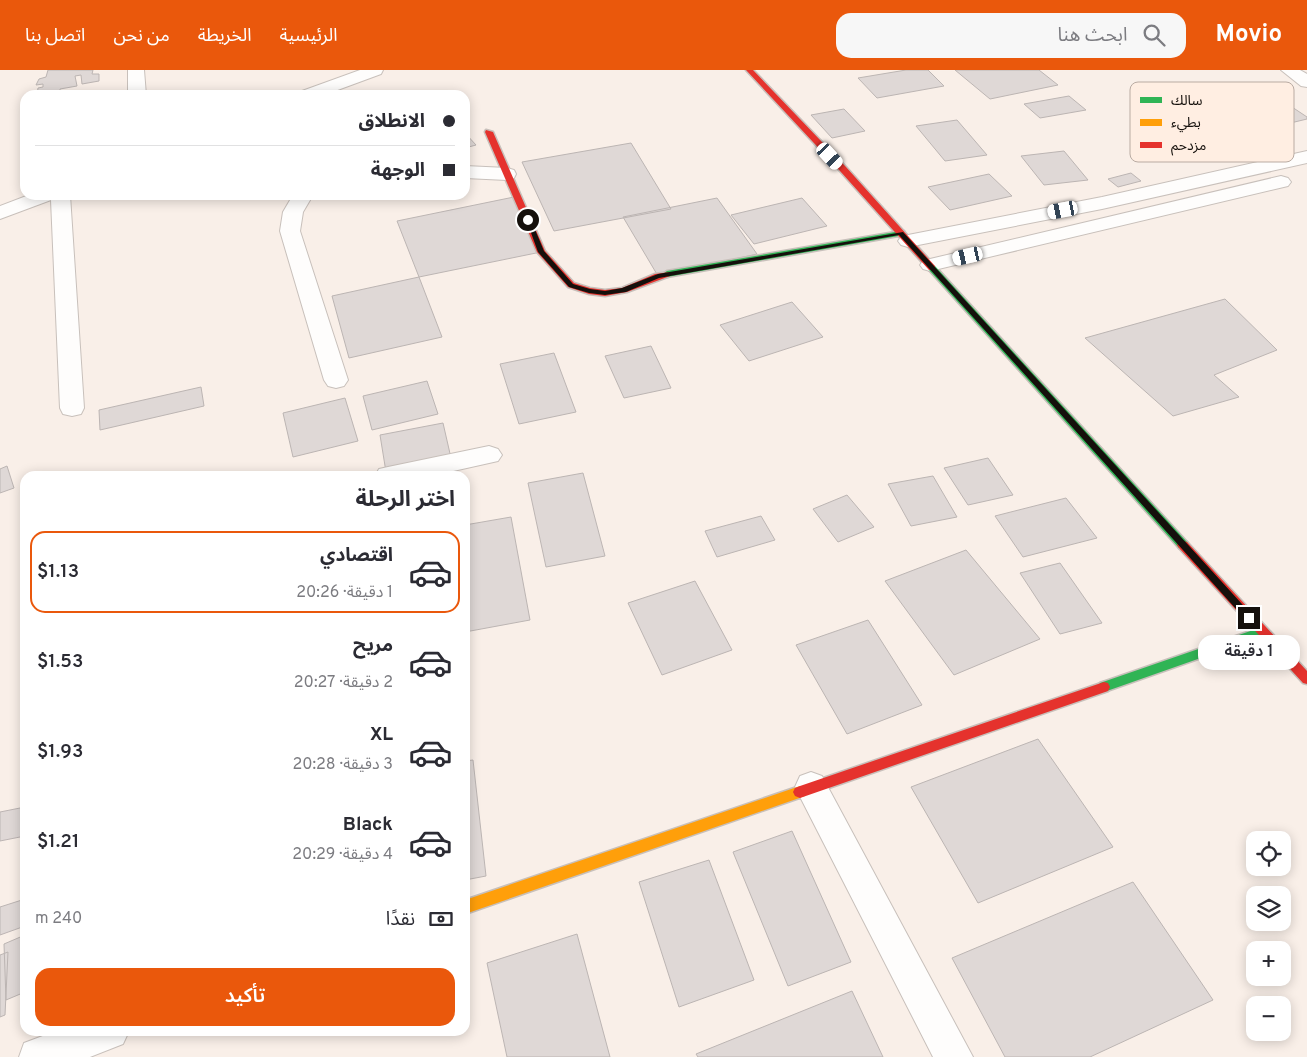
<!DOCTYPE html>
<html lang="ar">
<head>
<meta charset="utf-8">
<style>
  :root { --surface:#fff; --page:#f7f7f7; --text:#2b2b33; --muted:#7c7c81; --line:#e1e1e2; --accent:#ea580c }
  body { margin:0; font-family:Overpass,"Noto Sans Arabic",sans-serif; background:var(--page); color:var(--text); direction:rtl; height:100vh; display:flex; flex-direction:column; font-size:19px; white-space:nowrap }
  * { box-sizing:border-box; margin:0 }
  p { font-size:16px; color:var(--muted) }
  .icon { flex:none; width:28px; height:28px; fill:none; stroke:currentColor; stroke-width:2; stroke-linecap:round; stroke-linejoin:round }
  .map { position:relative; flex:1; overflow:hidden; direction:ltr }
  .panel { position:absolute; left:20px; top:401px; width:450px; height:565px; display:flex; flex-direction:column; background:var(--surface); border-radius:15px; box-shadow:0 2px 12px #0003; direction:rtl }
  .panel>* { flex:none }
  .banner { position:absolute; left:20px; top:20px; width:450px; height:110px; border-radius:15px; box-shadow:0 2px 12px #0003; direction:rtl; display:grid; align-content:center; height:110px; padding:0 15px; background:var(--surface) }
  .buttons { position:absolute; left:1246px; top:761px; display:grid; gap:10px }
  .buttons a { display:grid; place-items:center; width:45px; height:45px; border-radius:10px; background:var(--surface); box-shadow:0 2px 12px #0003; font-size:25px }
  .end { position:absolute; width:22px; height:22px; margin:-11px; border:6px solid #15100c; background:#fff; box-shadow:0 0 0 2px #fff }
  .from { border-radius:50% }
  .bubble { position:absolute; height:35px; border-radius:15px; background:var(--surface); box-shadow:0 2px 12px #0003; font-size:16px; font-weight:600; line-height:35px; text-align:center; direction:rtl }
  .car { position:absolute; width:15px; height:30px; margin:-15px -8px; border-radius:6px; box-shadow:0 0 4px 1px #0007; background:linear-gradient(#fff 24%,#345 0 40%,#fff 0 76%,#345 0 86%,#fff 0) }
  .banner b { display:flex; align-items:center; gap:18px; height:48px; font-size:19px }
  .banner b+b { border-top:1px solid var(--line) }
  .banner i { width:12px; height:12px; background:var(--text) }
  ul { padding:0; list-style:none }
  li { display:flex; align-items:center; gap:15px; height:82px; margin:0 10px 8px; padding:0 5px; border:2px solid transparent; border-radius:15px }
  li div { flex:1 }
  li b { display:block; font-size:19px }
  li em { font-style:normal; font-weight:600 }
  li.active { border-color:var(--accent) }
  li>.icon { width:45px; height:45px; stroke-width:1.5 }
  h2 { padding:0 15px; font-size:22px; line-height:60px }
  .pay { display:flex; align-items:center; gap:12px; height:55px; padding:0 15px; font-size:19px }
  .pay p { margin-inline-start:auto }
  .primary-button { display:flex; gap:10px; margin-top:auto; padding:10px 15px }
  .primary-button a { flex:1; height:58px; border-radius:15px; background:var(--accent); color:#fff; font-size:20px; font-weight:600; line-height:58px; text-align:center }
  header { display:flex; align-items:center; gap:30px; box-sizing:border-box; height:70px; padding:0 25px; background:var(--accent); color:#fff }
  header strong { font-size:24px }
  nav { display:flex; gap:28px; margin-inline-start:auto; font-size:18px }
  .search { width:350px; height:45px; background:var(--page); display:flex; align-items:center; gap:12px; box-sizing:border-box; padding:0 18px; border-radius:15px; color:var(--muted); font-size:19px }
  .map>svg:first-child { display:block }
  .building { fill:#dfd8d6; stroke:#bcb5b3 }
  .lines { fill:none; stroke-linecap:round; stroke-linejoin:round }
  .street-casing { stroke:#c8c0bb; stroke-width:2 }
  .fast-casing { stroke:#c8c0bb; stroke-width:3 }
  .slow-casing { stroke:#c8c0bb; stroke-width:3 }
  .jam-casing { stroke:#c8c0bb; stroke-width:3 }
  .street { fill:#fefdfc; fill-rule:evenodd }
  .fast { fill:#30b455; fill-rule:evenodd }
  .slow { fill:#ff9f0a; fill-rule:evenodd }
  .jam { fill:#e5322d; fill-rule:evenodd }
  .route { fill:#15100c }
  .key { fill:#ffeee2; stroke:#b9aba2; stroke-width:1 }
  .key-label { font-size:14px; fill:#15100c }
</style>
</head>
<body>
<header>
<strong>Movio</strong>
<div class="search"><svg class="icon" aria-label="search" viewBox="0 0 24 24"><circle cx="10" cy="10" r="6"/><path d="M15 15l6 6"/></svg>ابحث هنا</div>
<nav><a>الرئيسية</a><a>الخريطة</a><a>من نحن</a><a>اتصل بنا</a></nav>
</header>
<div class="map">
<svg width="1307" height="987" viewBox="0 0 1307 987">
  <rect width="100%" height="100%" fill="#f9efe8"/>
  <!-- building -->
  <path class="building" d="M48,0h45l-1,4h7v7l-17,3 -1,-9 -6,1 2,10 -17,3v3l-23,3 1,-7 5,-1v-3l-7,1 3,-6 7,-2z
    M906,0h22l16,16 -67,12 -19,-20z
    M955,0h84l19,15 -68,14z
    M1069,26l17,14 -46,8 -16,-14z
    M1280,29l27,18v2l-33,8 -30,-21z
    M844,39l21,22 -33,7 -21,-23z
    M957,50l30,35 -42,6 -29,-35z
    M465,63l11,12 -11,3z
    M631,73l40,66 -117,22 -32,-69z
    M1064,81l24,29 -44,5 -23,-29z
    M1131,103l10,8 -23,6 -10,-8z
    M989,104l23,22 -62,14 -22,-23z
    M514,127l27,55 -122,25 -22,-56z
    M717,128l40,56 -99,22 -35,-59z
    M802,128l25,28 -73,18 -23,-29z
    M419,207l23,60 -93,21 -17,-62z
    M1225,229l52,51 -63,25 25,22 -66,19 -88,-78z
    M792,232l31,35 -74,24 -29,-36z
    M651,276l20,42 -47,10 -19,-42z
    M554,283l22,59 -57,12 -19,-60z
    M427,311l11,33 -66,16 -9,-34z
    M201,317l3,19 -104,24 -1,-20z
    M345,328l13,43 -65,16 -10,-44z
    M443,353l8,35 -65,14 -6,-37z
    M988,388l25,37 -45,10 -24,-37z
    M7,396l7,22 -14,5v-24z
    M583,403l22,83 -59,11 -18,-84z
    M933,406l24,41 -46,9 -23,-42z
    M847,425l27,32 -36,15 -25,-33z
    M1066,428l31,40 -74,19 -28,-41z
    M761,446l14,24 -58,17 -12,-26z
    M511,447l19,103 -65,12v-107z
    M966,480l74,89 -86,36 -69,-94z
    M1060,493l42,60 -42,11 -40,-61z
    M695,511l37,69 -70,25 -34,-72z
    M868,550l54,85 -75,29 -51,-89z
    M1038,669l75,108 -135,56 -67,-116z
    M473,690l13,116 -21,4v-119z
    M25,737v29l-25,5v-29z
    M792,761l59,131 -63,24 -55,-134z
    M709,790l45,120 -75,27 -40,-125z
    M1133,812l80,118 -123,57h-85l-53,-99z
    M25,829v27l-25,9v-28z
    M577,864l33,123h-103l-20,-94z
    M25,865v57l-19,8 -2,-56z
    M8,882l-3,63 -5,2v-62z
    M852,921l31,66h-185l-2,-3z"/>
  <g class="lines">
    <defs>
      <path id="street" d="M128,0h16l2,25h-18z
        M360,0h23l-2,4 -57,21h-25l3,-4z
        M1281,0h19l7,4v13l-6,-1z
        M1307,81v12l-205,46 -194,38 -7,-2 -3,-4 3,-4 7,-2 194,-38z
        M465,96l42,2 7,2 2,4 -2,4 -7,2 -42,-2z
        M1281,106l7,2 3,4 -3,4 -358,85 -7,-2 -3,-4 3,-4 7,-2z
        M29,125h41l14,213 -3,6 -9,2 -9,-2 -3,-6 -9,-208 -51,19v-13z
        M293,125h20l-10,17 -3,19 48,149 -4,6 -8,2 -8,-2 -4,-6 -44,-149 3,-19z
        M489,376l9,3 4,6 -4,6 -67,15h-56l4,-7 9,-2z
        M811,702l11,4 151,281h-40l-138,-270 5,-11z
        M56,961h73l-6,13 -33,13h-71l5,-14z"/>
      <path id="fast" d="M901,161h3v4l-237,42 -4,-3 4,-3z
        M932,195l3,1 252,276 2,3 -2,3h-8l-250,-278v-4z
        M1262,557l4,2 2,3 -2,3 -162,57 -4,-1 -2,-4 2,-4z"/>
      <path id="slow" d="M800,716l5,2 2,4 -2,4 -340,118v-14z"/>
      <path id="jam" d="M746,0h7l93,97 89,99v4h-6l-89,-99z
        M486,60l7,2 52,119 29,32 16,5 15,2 17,-2 33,-14 15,-2v4l-43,16 -22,4 -16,-2 -21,-7 -31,-35 -52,-120z
        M1183,471l4,1 120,129v13l-4,-1 -124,-135 -2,-3 2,-3z
        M1104,612l4,1 2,4 -2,4 -308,107 -5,-2 -2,-4 2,-4 5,-2z"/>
    </defs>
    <!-- street casing -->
    <use href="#street" class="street-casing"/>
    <!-- fast casing -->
    <use href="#fast" class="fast-casing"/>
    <!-- slow casing -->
    <use href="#slow" class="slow-casing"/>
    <!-- jam casing -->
    <use href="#jam" class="jam-casing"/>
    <!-- street -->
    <use href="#street" class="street"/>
    <!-- fast -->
    <use href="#fast" class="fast"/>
    <!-- slow -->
    <use href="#slow" class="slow"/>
    <!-- jam -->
    <use href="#jam" class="jam"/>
  </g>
  <!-- route -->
  <path class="route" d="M526,149l5,1 13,31 29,33 17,5 15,2 17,-3 36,-14 245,-42 349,383v5h-6l-347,-385 -240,43 -33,14 -21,3 -16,-2 -20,-6 -31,-35z"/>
  <!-- legend -->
  <rect x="1130" y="12" width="164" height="80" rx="8" class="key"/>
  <rect x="1140" y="27" width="22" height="6" fill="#30b455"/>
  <rect x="1140" y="49" width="22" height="7" fill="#ff9f0a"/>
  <rect x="1140" y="72" width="22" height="6" fill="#e5322d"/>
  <g class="key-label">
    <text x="1171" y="35">سالك</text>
    <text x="1171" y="57">بطيء</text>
    <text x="1171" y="80">مزدحم</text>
  </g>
</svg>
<div class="buttons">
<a><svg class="icon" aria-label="locate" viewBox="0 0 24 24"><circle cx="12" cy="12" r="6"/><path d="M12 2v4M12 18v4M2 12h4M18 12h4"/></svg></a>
<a><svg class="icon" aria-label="layers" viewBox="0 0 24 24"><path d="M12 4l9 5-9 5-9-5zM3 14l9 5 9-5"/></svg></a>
<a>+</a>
<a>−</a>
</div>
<i class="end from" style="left:528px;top:150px"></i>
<i class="end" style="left:1249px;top:548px"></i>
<div class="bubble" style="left:1198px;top:565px;width:102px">1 دقيقة</div>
<i class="car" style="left:830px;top:86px;rotate:137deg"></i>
<i class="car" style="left:1063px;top:140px;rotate:259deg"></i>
<i class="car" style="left:968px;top:186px;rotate:257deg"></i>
<div class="banner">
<b><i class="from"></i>الانطلاق</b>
<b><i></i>الوجهة</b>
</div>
<section class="panel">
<h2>اختر الرحلة</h2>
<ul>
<li class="active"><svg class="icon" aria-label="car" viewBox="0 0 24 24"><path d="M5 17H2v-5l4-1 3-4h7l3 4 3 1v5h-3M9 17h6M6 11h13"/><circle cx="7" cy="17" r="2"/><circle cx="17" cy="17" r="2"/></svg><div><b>اقتصادي</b><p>1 دقيقة · 20:26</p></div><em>$1.13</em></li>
<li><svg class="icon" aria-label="car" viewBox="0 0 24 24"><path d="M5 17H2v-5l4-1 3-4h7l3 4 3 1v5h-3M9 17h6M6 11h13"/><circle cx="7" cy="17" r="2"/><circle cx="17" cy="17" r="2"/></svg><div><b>مريح</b><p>2 دقيقة · 20:27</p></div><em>$1.53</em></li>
<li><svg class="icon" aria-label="car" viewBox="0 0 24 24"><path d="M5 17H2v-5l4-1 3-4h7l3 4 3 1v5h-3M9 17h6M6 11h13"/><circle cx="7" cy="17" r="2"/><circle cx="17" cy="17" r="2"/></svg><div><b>XL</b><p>3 دقيقة · 20:28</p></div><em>$1.93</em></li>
<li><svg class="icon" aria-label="car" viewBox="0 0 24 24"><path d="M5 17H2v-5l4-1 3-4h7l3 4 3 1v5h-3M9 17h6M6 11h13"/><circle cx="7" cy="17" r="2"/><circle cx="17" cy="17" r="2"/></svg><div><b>Black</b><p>4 دقيقة · 20:29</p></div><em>$1.21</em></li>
</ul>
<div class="pay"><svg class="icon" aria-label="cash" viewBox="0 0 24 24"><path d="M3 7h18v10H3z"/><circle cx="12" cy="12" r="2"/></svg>نقدًا<p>240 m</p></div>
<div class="primary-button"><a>تأكيد</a></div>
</section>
</div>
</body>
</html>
